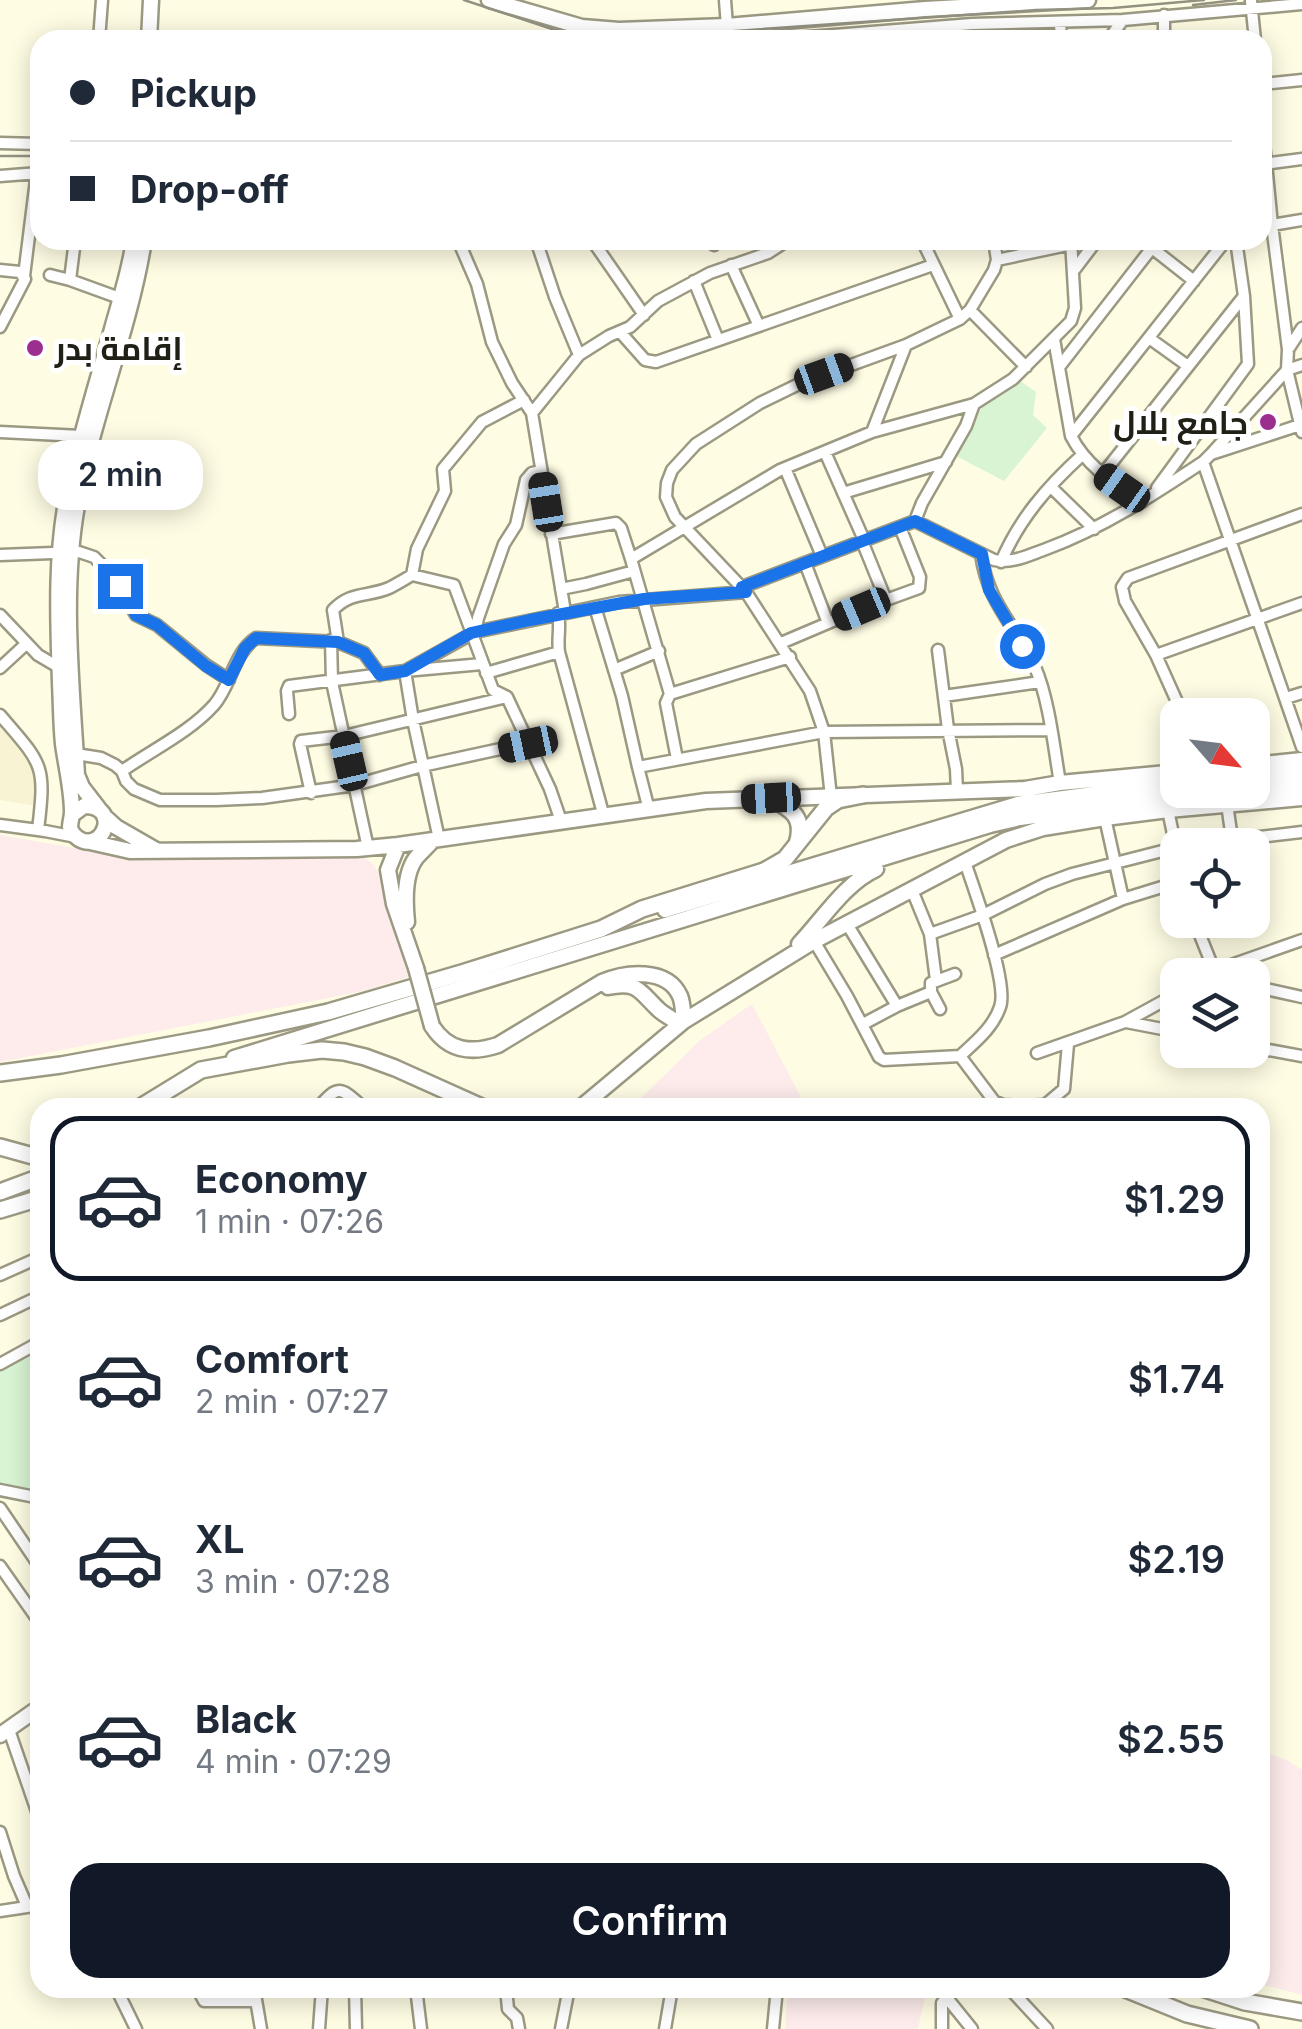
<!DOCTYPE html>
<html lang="en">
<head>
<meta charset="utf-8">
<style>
  :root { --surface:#fff; --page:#f6f6f7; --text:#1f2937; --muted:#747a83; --line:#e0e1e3; --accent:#111827 }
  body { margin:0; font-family:Inter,Cairo,sans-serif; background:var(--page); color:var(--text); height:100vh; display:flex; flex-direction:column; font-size:38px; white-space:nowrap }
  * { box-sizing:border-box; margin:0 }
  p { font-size:32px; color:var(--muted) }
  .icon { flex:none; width:55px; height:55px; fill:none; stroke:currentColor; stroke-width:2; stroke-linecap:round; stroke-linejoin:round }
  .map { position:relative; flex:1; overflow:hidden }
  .drawer { position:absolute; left:30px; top:1098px; width:1240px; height:900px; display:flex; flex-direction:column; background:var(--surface); border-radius:30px; box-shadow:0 5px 25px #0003 }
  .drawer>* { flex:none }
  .banner { position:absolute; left:30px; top:30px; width:1242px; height:220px; border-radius:30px; box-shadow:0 5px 25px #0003; display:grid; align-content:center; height:220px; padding:0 40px; background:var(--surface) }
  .needle { width:65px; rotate:118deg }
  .controls { position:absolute; left:1160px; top:698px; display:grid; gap:20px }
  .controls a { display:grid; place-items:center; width:110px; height:110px; border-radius:20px; background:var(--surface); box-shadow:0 5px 25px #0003; font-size:50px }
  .end { position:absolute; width:45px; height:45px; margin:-22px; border:12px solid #1a73e8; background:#fff; box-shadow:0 0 0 5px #fff }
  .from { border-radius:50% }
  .bubble { position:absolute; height:70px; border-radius:30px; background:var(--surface); box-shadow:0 5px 25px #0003; font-size:32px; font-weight:600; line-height:70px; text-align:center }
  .car { position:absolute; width:30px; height:60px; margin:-30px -15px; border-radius:12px; box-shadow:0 0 8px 2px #0007; background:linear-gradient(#222 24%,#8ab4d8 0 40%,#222 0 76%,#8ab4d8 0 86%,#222 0) }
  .banner b { display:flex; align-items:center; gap:35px; height:95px; font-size:38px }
  .banner b+b { border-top:2px solid var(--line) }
  .banner i { width:25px; height:25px; background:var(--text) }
  ul { padding:18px 0 0; list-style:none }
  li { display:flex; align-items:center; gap:30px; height:165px; margin:0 20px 15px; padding:0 20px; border:5px solid transparent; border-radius:30px }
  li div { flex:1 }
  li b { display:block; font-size:38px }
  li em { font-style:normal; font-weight:600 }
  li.selected { border-color:var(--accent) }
  li>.icon { width:90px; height:90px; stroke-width:1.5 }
  .primary-button { display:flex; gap:20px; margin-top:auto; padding:20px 40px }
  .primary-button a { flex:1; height:115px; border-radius:30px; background:var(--accent); color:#fff; font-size:40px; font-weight:600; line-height:115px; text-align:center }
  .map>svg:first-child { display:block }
  .built { fill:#f7f3d3 }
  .industrial { fill:#fdeceb }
  .green { fill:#d8f4d3 }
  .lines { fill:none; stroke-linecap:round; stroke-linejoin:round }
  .minor-casing { stroke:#9c9983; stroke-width:15 }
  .major-casing { stroke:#9c9983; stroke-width:19 }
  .highway-casing { stroke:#9c9983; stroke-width:20 }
  .minor { stroke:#fff; stroke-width:10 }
  .major { stroke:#fff; stroke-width:14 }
  .highway { stroke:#fff; stroke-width:15 }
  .tram { stroke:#939180; stroke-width:2.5 }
  .major-bridge-casing { stroke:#9c9983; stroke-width:19; stroke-linecap:butt }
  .major-bridge { stroke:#fff; stroke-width:14 }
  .route { stroke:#1a73e8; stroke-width:12 }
  .poi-dot { fill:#9b2f90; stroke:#fff; stroke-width:4 }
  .labels { text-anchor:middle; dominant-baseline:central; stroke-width:10; stroke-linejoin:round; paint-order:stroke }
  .poi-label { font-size:32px; font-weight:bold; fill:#212017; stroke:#fff; text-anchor:start }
</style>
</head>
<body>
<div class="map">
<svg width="1302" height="2029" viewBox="0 0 1302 2029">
  <rect width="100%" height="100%" fill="#fffce4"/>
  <!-- built -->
  <path class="built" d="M0,722l36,42v42l-36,-6z"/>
  <!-- industrial -->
  <path class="industrial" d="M0,835l133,23 227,-4 14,11 9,17 15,48 10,47 -49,15 -359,70z
    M752,1004l54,103h-174l67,-66z
    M1260,1751l27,9 15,10v225l-42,-11z
    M788,1988h139l-9,41h-133z"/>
  <!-- green -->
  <path class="green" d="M1020,381l16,11 -3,23 14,13 -43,53 -48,-25 27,-51 21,-11z
    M40,1350v141l-29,-3 -11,-5v-113z"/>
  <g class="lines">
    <defs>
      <path id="minor" d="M725,0l2,26
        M1251,1l4,39
        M1060,23l1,17
        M99,40l3,-40
        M771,40l201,-16 151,-4 179,-16
        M1108,40l15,-20
        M1164,40v-25
        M1262,84l40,-4
        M1262,122l10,103 16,124 -1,21 15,62
        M0,143l40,1
        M1263,164l39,-5
        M0,176l39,-3
        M1272,225l30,-5
        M458,240l19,44 15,58 20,41 20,30 33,199
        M536,240l19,57 24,58
        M592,240l52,75
        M922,240l38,79
        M714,245l1,-5
        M1152,248l42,33
        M997,260l75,-16
        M731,265l28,61
        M1075,269l22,-29
        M0,270l20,2 5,7 -25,48
        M50,275l20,5 55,20
        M24,276l13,-104
        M70,280l5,-40
        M694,281l24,59
        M970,310l56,57
        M621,333l24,27 11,2 277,-97
        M1149,338l39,28
        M1054,339l17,97c16,31 43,47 71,66
        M1289,348l13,-20
        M1060,366l98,-126
        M532,413l47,-58 30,-19 21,-9 28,-26 52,-28 58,-20 20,-13
        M1300,425l-89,29 -8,8 99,285
        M0,432l81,4
        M872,432l34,-87
        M1071,436l155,-196
        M825,452l39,88
        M1211,454l76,-84 15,-5
        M785,468l37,88
        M1102,475l142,-179
        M1051,487l43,42
        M1157,488l91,-124 -4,-68 -8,-56
        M843,493l103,-31
        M915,521l7,-18 44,-77 8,-22 39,-25 58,-58 4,-13 -4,-68
        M551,534l65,-11 5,5 10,31
        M862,541l24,59
        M981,554c7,51 34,70 54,113 14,32 19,81 25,116
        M0,555l79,-3 15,5 18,18 24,40 21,10 49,40 23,15
        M1001,562c18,-43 47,-76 81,-107
        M805,563l23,60
        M412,575l5,-26 28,-58 -2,-22 39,-47 42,-22
        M742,587l173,-66 79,39c18,4 35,-5 52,-11 57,-21 107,-54 157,-87
        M561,589l25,-5 48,-13
        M595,607l27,89 16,71 186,-35 227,-2
        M558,613c3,14 -1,25 1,39l45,165
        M0,615l38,40 22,13
        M475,632l3,-14 26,-74 12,-19 10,-45 6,-7 9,-2
        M331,640l1,42 36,166
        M338,642l-5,-32c18,-19 35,-13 56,-22 8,-4 16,-9 23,-13l42,10 39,105 14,7 43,92 11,32
        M781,643l80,-34 58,-21 1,-11 -20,-50
        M938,650l10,79 8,40 1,22
        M1156,655l-31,-54 -3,-14 6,-9 174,-64
        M0,668l26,-24
        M614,670l45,-19
        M486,673l73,-21
        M670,694l-39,-135 149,-89 92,-38 102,-28
        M944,696l96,-14
        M1286,698l16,-5
        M1178,704l-22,-49 146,-52
        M289,714l-2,-23 2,-5 116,-15 77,-7
        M0,715c43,50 46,49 38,115l7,1
        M76,754l25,4 14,7 7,6 4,10 8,8 26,11h56l46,-2 93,-13 67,-19 106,-23
        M677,759l-11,-56 4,-9 120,-37
        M638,767l11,43
        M122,771c30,-21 68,-39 92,-66 17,-19 20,-53 42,-67l82,4 26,11 16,22
        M311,793l-11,-49 1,-3 43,-5 163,-39
        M831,797l-7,-65 -14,-41 -64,-99 -71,-75 -9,-20 1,-14 5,-13 24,-26 64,-41 39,-19 107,-39 54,-26 10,-9 24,-40 3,-10 -3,-20
        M1227,804l5,35
        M1168,810l10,48
        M1105,818l18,81
        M0,825l38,5
        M45,831l31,6
        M439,839l-26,-119 -8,-49 70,-39 144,-30 127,-10
        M1191,845l111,-13
        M912,890l18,44 6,46
        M1194,920l22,55
        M847,924l50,82
        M930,934l53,-19 62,-31 27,-10 106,-27
        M814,941l33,55 32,61 5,3 76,-4 34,45 9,4 21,1 21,-1 19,-16 4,-45
        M994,955l129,-56 55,-17
        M1213,975l21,-11 68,-24
        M1252,986l50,11
        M940,1009l-9,-17v-9l24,-9
        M1126,1022l52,10
        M863,1024l34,-18 34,-14
        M1252,1047l50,9
        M1037,1053l88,-31 53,-29
        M960,1056c15,-14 33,-28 40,-49 9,-23 -26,-118 -35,-145
        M318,1108c21,-25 23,-20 46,0
        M0,1275l40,-18
        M0,1315l40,-19
        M0,1364l40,-22
        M0,1490l40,8
        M0,1508l40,59
        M0,1566l40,57
        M9,1730l31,90
        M0,1832l14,44 13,30
        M0,1911l40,-6
        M116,1988l20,41
        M197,1988l7,13h52
        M254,1988l7,41
        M355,1988l1,41
        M416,1988l5,41
        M506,1988l2,21 9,9 2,11
        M1009,1988l38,41
        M319,2029l3,-41
        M561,2029l8,-41
        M665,2029l7,-41
        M773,2029l4,-41
        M942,2029v-26l5,-5 25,31"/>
      <path id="major" d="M489,0l93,27 37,3 108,-4 198,-17 163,-9
        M149,40l2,-40
        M1252,765l50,-5
        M1252,777l50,-4
        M1252,789l50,-4
        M99,809l-17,-22 -5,-12c-5,-90 -16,-186 1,-275 16,-88 52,-171 66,-260
        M72,815l12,-9c38,0 19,47 -5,33 -3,-2 -8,-7 -9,-12 0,-3 2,-11 2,-15 0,-22 -6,-46 -9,-68 -2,-20 -2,-41 -3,-61 -2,-63 -5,-129 8,-191 12,-55 29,-109 44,-163 8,-29 18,-59 22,-89
        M104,816l12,11 40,23
        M90,842l40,9 227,-2 41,-4 308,-44 319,-12 35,-6 118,-11
        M398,845l-10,25 6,34 22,64
        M665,910l353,-106 160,-21
        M407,922c-2,-19 -3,-48 9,-64 5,-6 12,-12 17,-18
        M799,944c23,-24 46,-61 77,-75
        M608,987c30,-6 31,4 50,22 6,6 15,10 22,15
        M432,1026c16,25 39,28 66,19l104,-63c23,-10 65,-15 78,14 3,7 3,17 4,25
        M234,1058l756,-233 30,-7 151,-21 74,-7
        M580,1108l104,-87 130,-80 192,-101 37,-12 62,-10 63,-8 134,-12
        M0,1735l40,-28"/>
      <path id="highway" d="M771,798c22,12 34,20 26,46
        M0,1073l61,-8 148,-27 119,-26 137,-40 136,-43 41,-20 122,-38 21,-12 41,-51 12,-8 25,-5
        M139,1108l62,-38 87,-16 34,-4 22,2 21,5 30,11 89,40
        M0,1147l40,11
        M0,1192l40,-15
        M0,1210l40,-12
        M1123,1988l64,26 63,15
        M1202,1988l43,14 57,10"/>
    </defs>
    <!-- minor casing -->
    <use href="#minor" class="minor-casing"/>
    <!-- major casing -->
    <use href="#major" class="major-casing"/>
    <!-- highway casing -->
    <use href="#highway" class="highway-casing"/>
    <!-- minor -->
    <use href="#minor" class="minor"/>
    <!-- major -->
    <use href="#major" class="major"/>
    <!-- highway -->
    <use href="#highway" class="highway"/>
    <!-- tram -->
    <path class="tram" d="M464,0l91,30 60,10
      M1193,5l43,-5
      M606,40l430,-30 77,-2 91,-8
      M0,156h40"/>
    <defs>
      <path id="major-bridge" d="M416,968l16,58"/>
    </defs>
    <!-- major-bridge casing -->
    <use href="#major-bridge" class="major-bridge-casing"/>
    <!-- major-bridge -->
    <use href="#major-bridge" class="major-bridge"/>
  </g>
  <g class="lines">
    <!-- route -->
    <path class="route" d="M120,586l16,29 21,10 49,41 23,14 16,-32 11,-10 82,4 26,11 16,22 25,-4 66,-38 59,-13 114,-21 102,-7 -4,-5 173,-66 67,33 7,36 33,56"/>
  </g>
  <!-- markers -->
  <g class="poi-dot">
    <circle cx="35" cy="348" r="10"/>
    <circle cx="1268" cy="422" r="10"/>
  </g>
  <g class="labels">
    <!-- poi labels -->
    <g class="poi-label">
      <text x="55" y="348">إقامة بدر</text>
      <text x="1248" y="422" text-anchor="end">جامع بلال</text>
    </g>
  </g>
</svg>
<div class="controls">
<a><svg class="needle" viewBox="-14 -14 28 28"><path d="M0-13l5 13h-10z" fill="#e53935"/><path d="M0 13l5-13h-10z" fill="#747a83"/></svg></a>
<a><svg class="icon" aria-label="locate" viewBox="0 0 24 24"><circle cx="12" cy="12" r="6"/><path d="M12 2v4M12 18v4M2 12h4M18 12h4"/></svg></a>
<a><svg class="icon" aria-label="layers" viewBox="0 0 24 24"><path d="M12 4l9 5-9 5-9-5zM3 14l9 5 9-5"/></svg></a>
</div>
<i class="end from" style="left:1022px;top:646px"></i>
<i class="end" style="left:120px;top:586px"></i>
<div class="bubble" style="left:38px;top:440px;width:165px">2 min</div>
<i class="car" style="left:824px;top:374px;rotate:70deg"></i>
<i class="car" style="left:1122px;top:488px;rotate:305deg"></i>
<i class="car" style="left:546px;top:502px;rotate:351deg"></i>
<i class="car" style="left:861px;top:609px;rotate:247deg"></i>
<i class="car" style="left:528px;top:744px;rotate:258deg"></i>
<i class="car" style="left:349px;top:761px;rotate:347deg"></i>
<i class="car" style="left:771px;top:798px;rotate:267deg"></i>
<div class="banner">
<b><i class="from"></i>Pickup</b>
<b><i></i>Drop-off</b>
</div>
<section class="drawer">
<ul>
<li class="selected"><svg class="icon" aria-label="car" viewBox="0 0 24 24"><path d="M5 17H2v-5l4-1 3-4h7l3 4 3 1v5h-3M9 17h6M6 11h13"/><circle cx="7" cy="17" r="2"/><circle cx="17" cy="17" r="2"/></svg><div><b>Economy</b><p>1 min · 07:26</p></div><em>$1.29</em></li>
<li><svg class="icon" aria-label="car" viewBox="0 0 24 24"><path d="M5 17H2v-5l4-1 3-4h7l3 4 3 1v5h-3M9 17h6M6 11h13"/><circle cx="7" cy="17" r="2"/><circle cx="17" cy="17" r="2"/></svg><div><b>Comfort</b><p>2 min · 07:27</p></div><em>$1.74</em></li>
<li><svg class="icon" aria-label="car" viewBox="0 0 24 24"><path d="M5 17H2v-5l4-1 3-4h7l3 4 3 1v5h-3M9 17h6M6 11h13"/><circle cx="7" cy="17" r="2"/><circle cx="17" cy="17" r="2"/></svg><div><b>XL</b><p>3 min · 07:28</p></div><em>$2.19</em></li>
<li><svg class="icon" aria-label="car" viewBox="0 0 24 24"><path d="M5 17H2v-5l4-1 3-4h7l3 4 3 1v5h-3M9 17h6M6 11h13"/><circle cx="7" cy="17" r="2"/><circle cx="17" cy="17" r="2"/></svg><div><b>Black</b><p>4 min · 07:29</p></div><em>$2.55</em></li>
</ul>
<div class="primary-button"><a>Confirm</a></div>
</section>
</div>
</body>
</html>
